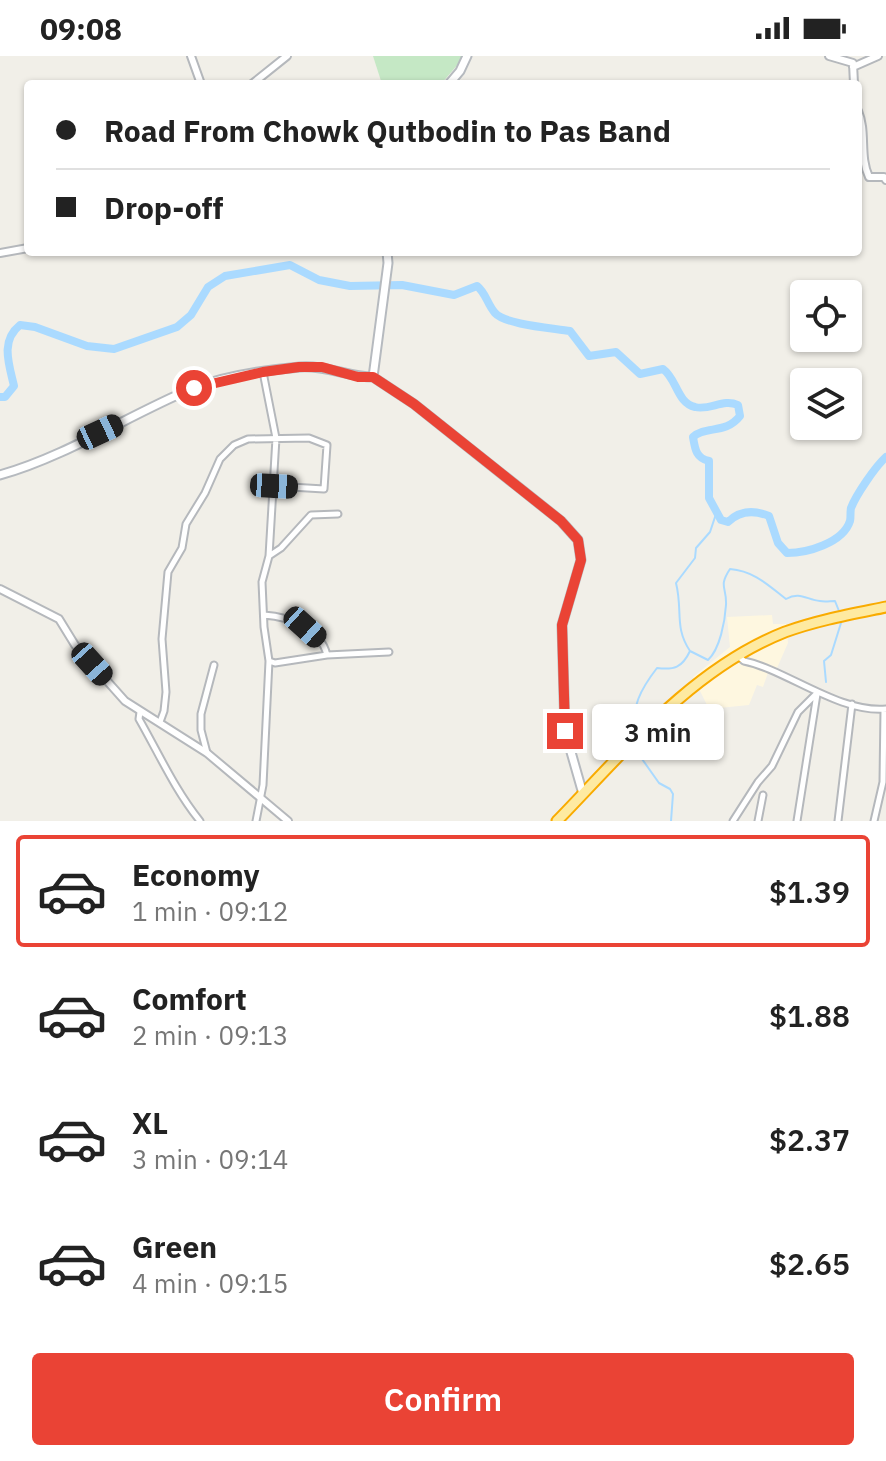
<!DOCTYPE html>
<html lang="en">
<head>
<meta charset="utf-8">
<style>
  :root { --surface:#fff; --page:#f6f6f6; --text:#222; --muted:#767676; --line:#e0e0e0; --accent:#ea4335 }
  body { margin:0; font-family:"IBM Plex Sans",sans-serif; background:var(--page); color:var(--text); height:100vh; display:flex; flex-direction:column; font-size:30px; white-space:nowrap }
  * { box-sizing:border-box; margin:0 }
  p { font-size:26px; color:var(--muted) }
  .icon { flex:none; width:44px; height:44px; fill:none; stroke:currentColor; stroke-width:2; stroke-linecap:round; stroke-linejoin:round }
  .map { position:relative; height:765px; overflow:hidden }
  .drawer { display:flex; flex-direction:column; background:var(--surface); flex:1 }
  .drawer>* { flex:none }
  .top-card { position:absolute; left:24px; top:24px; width:838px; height:176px; border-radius:8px; box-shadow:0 2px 6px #0004; display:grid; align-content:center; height:176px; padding:0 32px; background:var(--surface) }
  .buttons { position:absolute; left:790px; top:224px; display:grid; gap:16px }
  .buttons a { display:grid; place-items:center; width:72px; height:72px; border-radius:8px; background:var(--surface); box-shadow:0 2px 6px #0004; font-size:40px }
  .end { position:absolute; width:36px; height:36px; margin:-18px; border:10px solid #ea4335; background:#fff; box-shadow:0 0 0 4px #fff }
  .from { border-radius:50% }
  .bubble { position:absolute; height:56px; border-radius:8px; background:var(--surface); box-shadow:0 2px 6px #0004; font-size:26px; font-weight:600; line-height:56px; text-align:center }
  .car { position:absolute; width:24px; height:48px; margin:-24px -12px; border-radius:10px; box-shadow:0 0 6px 2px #0007; background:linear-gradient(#222 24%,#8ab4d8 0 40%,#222 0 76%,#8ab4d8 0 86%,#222 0) }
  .top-card b { display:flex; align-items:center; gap:28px; height:76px; font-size:30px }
  .top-card b+b { border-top:2px solid var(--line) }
  .top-card i { width:20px; height:20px; background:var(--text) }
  ul { padding:14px 0 0; list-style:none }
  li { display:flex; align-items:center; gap:24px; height:112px; margin:0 16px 12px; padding:0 16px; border:4px solid transparent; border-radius:8px }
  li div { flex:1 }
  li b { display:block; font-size:30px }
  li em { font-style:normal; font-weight:600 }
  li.current { border-color:var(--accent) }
  li>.icon { width:72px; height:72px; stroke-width:1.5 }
  .cta { display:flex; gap:16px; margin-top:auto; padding:16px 32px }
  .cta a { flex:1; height:92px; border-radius:8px; background:var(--accent); color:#fff; font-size:32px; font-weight:600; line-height:92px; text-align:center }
  .status { display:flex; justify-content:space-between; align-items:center; height:56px; padding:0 40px; background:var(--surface); direction:ltr }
  .status svg { height:22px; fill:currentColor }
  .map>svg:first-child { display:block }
  .commercial { fill:#fef7e0 }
  .green { fill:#c5e8c5 }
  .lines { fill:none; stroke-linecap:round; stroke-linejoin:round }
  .stream { stroke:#aadaff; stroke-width:2 }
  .river { stroke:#aadaff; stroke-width:8 }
  .minor-casing { stroke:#b5b8bc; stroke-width:9 }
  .tertiary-casing { stroke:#b5b8bc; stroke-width:10 }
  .secondary-casing { stroke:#b6babf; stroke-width:11 }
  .trunk-casing { stroke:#f9ab00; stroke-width:13 }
  .minor { stroke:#fff; stroke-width:5 }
  .tertiary { stroke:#fff; stroke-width:6 }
  .secondary { stroke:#fff; stroke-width:7 }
  .trunk { stroke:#feeaa1; stroke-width:9 }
  .route { stroke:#ea4335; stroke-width:10 }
</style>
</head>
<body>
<div class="status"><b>09:08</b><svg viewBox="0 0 49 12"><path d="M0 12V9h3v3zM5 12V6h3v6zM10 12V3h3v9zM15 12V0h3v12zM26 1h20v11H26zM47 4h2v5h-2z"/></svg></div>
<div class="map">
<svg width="886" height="765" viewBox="0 0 886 765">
  <rect width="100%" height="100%" fill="#f1efe8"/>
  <!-- commercial -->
  <path class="commercial" d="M772,559l1,9h13l2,19 -11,25 -7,-1 -7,20 -6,-2 -8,20 -40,4 -16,-32 37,-30 -3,-30z"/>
  <!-- green -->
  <path class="green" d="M373,0h89l-3,7 -18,21h-59z"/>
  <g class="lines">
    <!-- stream -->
    <path class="stream" d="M690,595l18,9c12,-11 17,-39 18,-55 1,-18 -8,-18 4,-36 24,2 38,16 56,30 14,-8 21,1 34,2 5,1 10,0 15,0l4,10
      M826,626l-2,-21 7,-6 10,-32
      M634,678c-2,-28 6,-44 23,-66 17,2 25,0 33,-17 -16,-24 -7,-40 -14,-68l19,-25 1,-10 14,-16 6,-18
      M636,688l6,15 17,24 11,6 3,5 -2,27"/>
    <!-- river -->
    <path class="river" d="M0,341h5l9,-11c-5,-22 -14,-45 6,-61l15,2 52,19 27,3 63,-22 14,-12 17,-28 17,-11 65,-11 29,15 31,6 52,-1 52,10 23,-9c9,7 10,18 18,27 11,12 58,15 75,18l19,25 27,-4 24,22 23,-5c14,10 14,34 32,38 15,4 28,-9 43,-2l2,11c-15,19 -34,9 -47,21 2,12 3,21 16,24v37l12,22 7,2c12,-12 26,-12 41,-6l9,27 9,10c20,0 56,-10 63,-32 1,-4 0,-9 1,-13 5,-13 24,-41 35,-51"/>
    <defs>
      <path id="minor" d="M269,500l12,-8 30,-33 27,-1
        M264,559c25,2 56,12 63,40
        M738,600l6,5c43,9 94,52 142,48
        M269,605l6,2 52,-8 62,-3
        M140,656l-1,7c20,35 36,71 61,102
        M160,666l4,-11 2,-19 -4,-53 6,-67 14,-24 4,-24 19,-31 15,-34 14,-14 14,-6 61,-1 18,7 -3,44 -50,-3
        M207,697l-6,-23v-16l13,-49
        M256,765l7,-36 6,-124 -5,-34 -2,-45 7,-26 7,-118 -13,-66
        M733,765l25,-39 14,-16 26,-54 19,-19
        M758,765l5,-26
        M797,765l20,-127
        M838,765l14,-117
        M874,765l9,-39 1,-72"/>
      <path id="tertiary" d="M191,0l10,28
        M829,0l24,7 1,21
        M853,11l25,-11
        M252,28l35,-28
        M858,55c9,21 1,45 11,66h15l2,3
        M0,197l28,-5
        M0,533l59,30 16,26 50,56 82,52 81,68"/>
      <path id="secondary" d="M449,28l11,-13 7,-15
        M373,321l41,27 147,117 17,19 3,20 -19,65 3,106 18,63
        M0,419c67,-19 127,-59 191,-86 33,-13 74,-19 109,-22 26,-2 48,10 73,10l15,-114 -1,-11"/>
      <path id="trunk" d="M557,765c68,-70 136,-153 228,-189 33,-12 67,-18 101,-25"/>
    </defs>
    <!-- minor casing -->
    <use href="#minor" class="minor-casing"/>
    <!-- tertiary casing -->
    <use href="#tertiary" class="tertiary-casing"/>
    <!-- secondary casing -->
    <use href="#secondary" class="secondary-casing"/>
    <!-- trunk casing -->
    <use href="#trunk" class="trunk-casing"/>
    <!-- minor -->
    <use href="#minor" class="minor"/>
    <!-- tertiary -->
    <use href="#tertiary" class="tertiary"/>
    <!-- secondary -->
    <use href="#secondary" class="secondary"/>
    <!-- trunk -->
    <use href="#trunk" class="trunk"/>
  </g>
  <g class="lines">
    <!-- route -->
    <path class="route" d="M194,332l69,-16 36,-5h23l36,10h15l41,27 147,117 17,19 3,20 -19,65 3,106"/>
  </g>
</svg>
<div class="buttons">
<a><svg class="icon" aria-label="locate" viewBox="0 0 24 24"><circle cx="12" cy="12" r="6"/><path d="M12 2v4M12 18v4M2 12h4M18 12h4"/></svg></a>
<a><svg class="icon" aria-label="layers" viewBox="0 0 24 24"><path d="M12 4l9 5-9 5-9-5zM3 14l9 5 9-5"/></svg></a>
</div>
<i class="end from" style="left:194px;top:332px"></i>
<i class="end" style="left:565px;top:675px"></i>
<div class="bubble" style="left:592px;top:648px;width:132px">3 min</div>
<i class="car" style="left:100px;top:376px;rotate:65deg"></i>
<i class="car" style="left:274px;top:430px;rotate:93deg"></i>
<i class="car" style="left:305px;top:571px;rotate:132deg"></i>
<i class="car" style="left:92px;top:608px;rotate:138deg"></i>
<div class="top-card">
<b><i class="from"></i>Road From Chowk Qutbodin to Pas Band</b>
<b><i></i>Drop-off</b>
</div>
</div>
<section class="drawer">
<ul>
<li class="current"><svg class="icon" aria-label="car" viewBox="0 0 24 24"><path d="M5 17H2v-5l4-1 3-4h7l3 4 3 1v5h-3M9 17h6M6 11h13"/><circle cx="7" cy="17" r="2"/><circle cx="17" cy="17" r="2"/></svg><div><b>Economy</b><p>1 min · 09:12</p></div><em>$1.39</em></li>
<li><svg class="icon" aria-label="car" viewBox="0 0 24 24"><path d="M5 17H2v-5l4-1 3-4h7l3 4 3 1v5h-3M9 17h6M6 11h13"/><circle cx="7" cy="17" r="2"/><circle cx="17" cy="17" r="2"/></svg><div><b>Comfort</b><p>2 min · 09:13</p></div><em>$1.88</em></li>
<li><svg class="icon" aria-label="car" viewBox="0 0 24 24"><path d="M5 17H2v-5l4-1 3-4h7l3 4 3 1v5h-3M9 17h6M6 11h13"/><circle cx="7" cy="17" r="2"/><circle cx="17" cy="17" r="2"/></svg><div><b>XL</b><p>3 min · 09:14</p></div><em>$2.37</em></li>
<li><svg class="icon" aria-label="car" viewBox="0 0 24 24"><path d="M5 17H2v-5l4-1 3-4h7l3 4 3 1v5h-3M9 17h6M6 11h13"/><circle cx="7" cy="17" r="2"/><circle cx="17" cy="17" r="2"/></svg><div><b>Green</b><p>4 min · 09:15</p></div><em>$2.65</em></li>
</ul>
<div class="cta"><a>Confirm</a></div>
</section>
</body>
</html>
